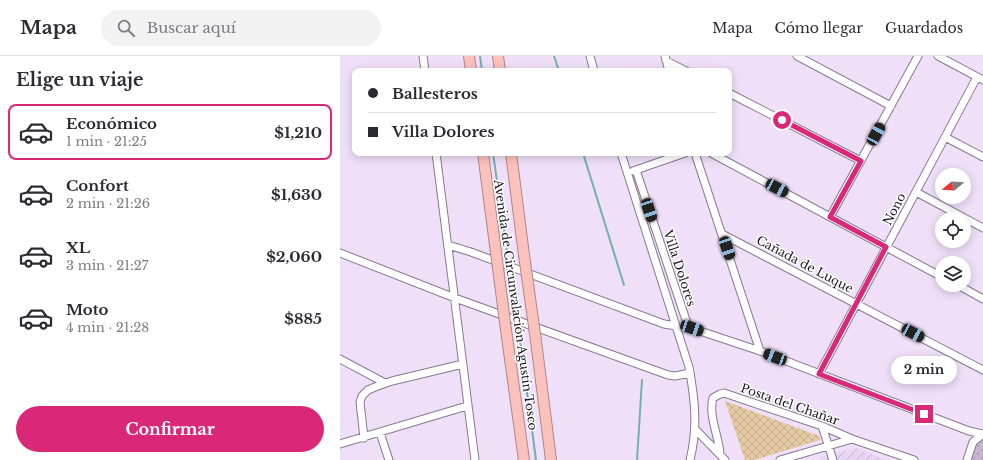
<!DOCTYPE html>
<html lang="es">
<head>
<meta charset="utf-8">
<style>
  :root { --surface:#fff; --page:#f2f2f3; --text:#2b2b33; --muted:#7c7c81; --line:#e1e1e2; --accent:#db2777 }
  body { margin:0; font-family:"Libre Baskerville",serif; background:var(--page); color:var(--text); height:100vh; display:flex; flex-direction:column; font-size:15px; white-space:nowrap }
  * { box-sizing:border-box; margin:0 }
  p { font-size:13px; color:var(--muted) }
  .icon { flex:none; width:22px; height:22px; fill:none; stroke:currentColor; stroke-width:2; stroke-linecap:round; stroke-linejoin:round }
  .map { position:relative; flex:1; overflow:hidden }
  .details { display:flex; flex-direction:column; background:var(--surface); width:340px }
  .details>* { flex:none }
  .banner { position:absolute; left:12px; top:12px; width:380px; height:88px; border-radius:8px; box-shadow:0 2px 10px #0003; display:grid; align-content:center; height:88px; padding:0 16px; background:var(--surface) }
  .needle { width:26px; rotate:252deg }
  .buttons { position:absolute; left:595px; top:112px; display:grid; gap:8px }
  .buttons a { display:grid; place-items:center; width:36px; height:36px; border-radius:50%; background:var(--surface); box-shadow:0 2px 10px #0003; font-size:20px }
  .end { position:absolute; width:18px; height:18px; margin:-9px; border:5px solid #db2777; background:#fff; box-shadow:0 0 0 2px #fff }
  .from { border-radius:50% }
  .bubble { position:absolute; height:28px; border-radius:14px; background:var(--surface); box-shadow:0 2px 10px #0003; font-size:13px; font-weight:700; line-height:28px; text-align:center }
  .car { position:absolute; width:12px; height:24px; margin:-12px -6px; border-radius:5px; box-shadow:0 0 3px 1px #0007; background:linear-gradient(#222 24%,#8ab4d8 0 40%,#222 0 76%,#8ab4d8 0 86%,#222 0) }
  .banner b { display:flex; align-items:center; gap:14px; height:38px; font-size:15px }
  .banner b+b { border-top:1px solid var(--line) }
  .banner i { width:10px; height:10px; background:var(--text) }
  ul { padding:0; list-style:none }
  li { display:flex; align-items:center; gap:12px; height:56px; margin:0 8px 6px; padding:0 8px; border:2px solid transparent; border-radius:8px }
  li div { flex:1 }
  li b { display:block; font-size:15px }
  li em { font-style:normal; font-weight:700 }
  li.selected { border-color:var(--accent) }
  li>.icon { width:36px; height:36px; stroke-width:1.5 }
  h2 { padding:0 16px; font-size:18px; line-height:48px }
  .cta { display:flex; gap:8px; margin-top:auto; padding:8px 16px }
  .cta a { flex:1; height:46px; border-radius:24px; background:var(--accent); color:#fff; font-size:16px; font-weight:700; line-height:46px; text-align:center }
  header { display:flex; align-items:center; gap:24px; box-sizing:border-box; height:56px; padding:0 20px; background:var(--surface); border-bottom:1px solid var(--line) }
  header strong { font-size:19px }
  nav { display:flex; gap:22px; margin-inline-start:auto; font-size:14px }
  .search { width:280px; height:36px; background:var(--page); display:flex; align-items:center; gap:10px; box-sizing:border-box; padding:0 14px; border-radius:22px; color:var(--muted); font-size:15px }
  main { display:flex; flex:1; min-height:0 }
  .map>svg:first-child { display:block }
  .industrial { fill:url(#industrial-furrows) }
  .park { fill:url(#park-dots) }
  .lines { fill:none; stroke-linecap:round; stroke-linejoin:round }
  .stream { stroke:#75afb0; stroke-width:2 }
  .building { fill:url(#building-cross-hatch) }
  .minor-casing { stroke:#87798f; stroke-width:9 }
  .highway-casing { stroke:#ad8686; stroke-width:12 }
  .minor { stroke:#fff; stroke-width:7 }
  .highway { stroke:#fbc2bd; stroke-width:10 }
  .highway-bridge-casing { stroke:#ad8686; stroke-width:12; stroke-linecap:butt }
  .highway-bridge { stroke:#fbc2bd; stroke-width:10 }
  .route { stroke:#db2777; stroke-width:5 }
  .labels { text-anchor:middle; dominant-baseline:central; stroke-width:3; stroke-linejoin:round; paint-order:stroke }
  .street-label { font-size:12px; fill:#1c161f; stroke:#fff }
</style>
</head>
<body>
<header>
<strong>Mapa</strong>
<div class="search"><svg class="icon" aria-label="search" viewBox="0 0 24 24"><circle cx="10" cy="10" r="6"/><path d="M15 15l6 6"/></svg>Buscar aquí</div>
<nav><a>Mapa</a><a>Cómo llegar</a><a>Guardados</a></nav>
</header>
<main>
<section class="details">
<h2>Elige un viaje</h2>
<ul>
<li class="selected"><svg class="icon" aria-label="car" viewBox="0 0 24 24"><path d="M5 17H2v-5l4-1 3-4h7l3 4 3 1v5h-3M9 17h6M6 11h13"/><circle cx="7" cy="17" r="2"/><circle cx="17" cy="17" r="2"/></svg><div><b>Económico</b><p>1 min · 21:25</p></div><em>$1,210</em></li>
<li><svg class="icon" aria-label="car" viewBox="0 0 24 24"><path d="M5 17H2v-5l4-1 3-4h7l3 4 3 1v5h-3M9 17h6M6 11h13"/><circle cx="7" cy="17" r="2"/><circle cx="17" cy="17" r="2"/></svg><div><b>Confort</b><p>2 min · 21:26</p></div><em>$1,630</em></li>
<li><svg class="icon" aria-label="car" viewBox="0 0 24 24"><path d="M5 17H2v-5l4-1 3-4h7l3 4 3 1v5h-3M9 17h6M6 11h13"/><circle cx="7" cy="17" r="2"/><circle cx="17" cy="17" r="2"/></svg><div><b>XL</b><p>3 min · 21:27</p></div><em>$2,060</em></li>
<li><svg class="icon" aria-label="car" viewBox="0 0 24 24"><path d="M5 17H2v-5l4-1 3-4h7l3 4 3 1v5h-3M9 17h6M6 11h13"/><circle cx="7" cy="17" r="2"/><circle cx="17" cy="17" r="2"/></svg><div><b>Moto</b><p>4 min · 21:28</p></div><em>$885</em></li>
</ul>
<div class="cta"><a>Confirmar</a></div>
</section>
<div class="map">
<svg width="643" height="404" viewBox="0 0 643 404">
  <defs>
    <pattern id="industrial-furrows" width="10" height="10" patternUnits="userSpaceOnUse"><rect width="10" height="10" fill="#e8d4f4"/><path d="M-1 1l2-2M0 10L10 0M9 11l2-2" fill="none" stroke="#c6b5d1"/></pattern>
    <pattern id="park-dots" width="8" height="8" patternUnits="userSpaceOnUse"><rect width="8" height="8" fill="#c7b4d2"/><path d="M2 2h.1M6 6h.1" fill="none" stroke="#aa9ab4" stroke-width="1.8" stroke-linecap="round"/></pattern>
    <pattern id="building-cross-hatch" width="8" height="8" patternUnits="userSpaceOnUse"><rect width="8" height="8" fill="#e5caa3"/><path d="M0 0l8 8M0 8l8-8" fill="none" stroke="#c4ad8c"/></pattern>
  </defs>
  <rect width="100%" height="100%" fill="#efdff8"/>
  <!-- industrial -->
  <path class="industrial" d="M516,392l31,12h-67v-3z"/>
  <!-- park -->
  <path class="park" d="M643,384v20h-13l5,-15z"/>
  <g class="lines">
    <!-- stream -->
    <path class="stream" d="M140,0l2,15
      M214,0l5,15
      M153,97l14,99
      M243,97l41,132
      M179,277l17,127
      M297,404l5,-80"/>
  </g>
  <!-- building -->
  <path class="building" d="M385,345l94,35 1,4 -66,20h-9z"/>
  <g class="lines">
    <defs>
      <path id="minor" d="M83,0l2,15
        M250,0l4,15
        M325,0l4,15
        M457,0l94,50
        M598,0l45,24
        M326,5l20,10
        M389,37l132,68
        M605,81l38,20
        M96,97l39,307
        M281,97l68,214c6,33 9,60 1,93
        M355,97l65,198
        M371,97l231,124
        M296,114l51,153 4,5 69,23 209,80 14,3
        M293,115l52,-18
        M576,136l67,36
        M490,161l88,-161
        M382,178l261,136
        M108,189l23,7 193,72 12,2
        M0,197l115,45 213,77 7,1 15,-3
        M618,229l25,14
        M0,303l45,24
        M479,318l158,-297
        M482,370l11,34
        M355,373l30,31
        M40,377l9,27
        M24,382l-4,-36 2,-6 6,-6 7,-3 17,-6 71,-17
        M0,388l127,-38
        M380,398c-1,-17 -12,-39 -7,-56l7,-4 4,-1 98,33 30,13 62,21
        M440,404l72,-21
        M627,404l6,-18 10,-8"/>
      <path id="highway" d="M129,0l2,15
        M158,0l2,15
        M143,97l12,92
        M171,97l13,102
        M166,274l18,130
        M196,285l15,119"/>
    </defs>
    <!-- minor casing -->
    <use href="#minor" class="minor-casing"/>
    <!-- highway casing -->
    <use href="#highway" class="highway-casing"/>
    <!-- minor -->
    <use href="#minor" class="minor"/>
    <!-- highway -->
    <use href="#highway" class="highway"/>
    <defs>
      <path id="highway-bridge" d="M155,189l11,85
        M184,199l12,86"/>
    </defs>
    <!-- highway-bridge casing -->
    <use href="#highway-bridge" class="highway-bridge-casing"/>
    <!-- highway-bridge -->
    <use href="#highway-bridge" class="highway-bridge"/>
  </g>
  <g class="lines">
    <!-- route -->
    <path class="route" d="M442,64l79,41 -31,56 56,30 -67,127 105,40"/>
  </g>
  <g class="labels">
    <!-- street labels -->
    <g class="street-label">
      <text transform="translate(554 153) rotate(-62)">Nono</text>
      <text transform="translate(465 208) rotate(28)">Cañada de Luque</text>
      <text transform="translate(340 212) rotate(72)">Villa Dolores</text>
      <text transform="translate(176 249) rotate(82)">Avenida de Circunvalación Agustín Tosco</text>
      <text transform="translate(450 348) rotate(19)">Posta del Chañar</text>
    </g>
  </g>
</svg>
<div class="buttons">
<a><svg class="needle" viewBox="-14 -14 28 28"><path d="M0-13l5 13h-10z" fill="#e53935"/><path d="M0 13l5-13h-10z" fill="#7c7c81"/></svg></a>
<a><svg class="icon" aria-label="locate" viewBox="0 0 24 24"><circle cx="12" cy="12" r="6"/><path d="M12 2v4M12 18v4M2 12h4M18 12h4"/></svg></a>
<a><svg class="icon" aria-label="layers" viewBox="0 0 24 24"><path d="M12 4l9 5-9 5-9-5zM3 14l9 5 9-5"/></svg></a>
</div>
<i class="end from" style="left:442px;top:64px"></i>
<i class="end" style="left:584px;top:358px"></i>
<div class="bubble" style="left:551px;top:300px;width:66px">2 min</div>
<i class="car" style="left:536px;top:78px;rotate:29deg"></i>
<i class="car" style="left:437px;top:132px;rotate:118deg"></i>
<i class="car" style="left:309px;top:154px;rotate:162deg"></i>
<i class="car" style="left:387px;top:192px;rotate:162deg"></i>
<i class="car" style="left:352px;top:272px;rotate:109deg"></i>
<i class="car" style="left:573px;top:277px;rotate:118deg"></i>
<i class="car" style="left:435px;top:301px;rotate:291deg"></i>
<div class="banner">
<b><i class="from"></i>Ballesteros</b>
<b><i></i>Villa Dolores</b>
</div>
</div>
</main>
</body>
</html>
